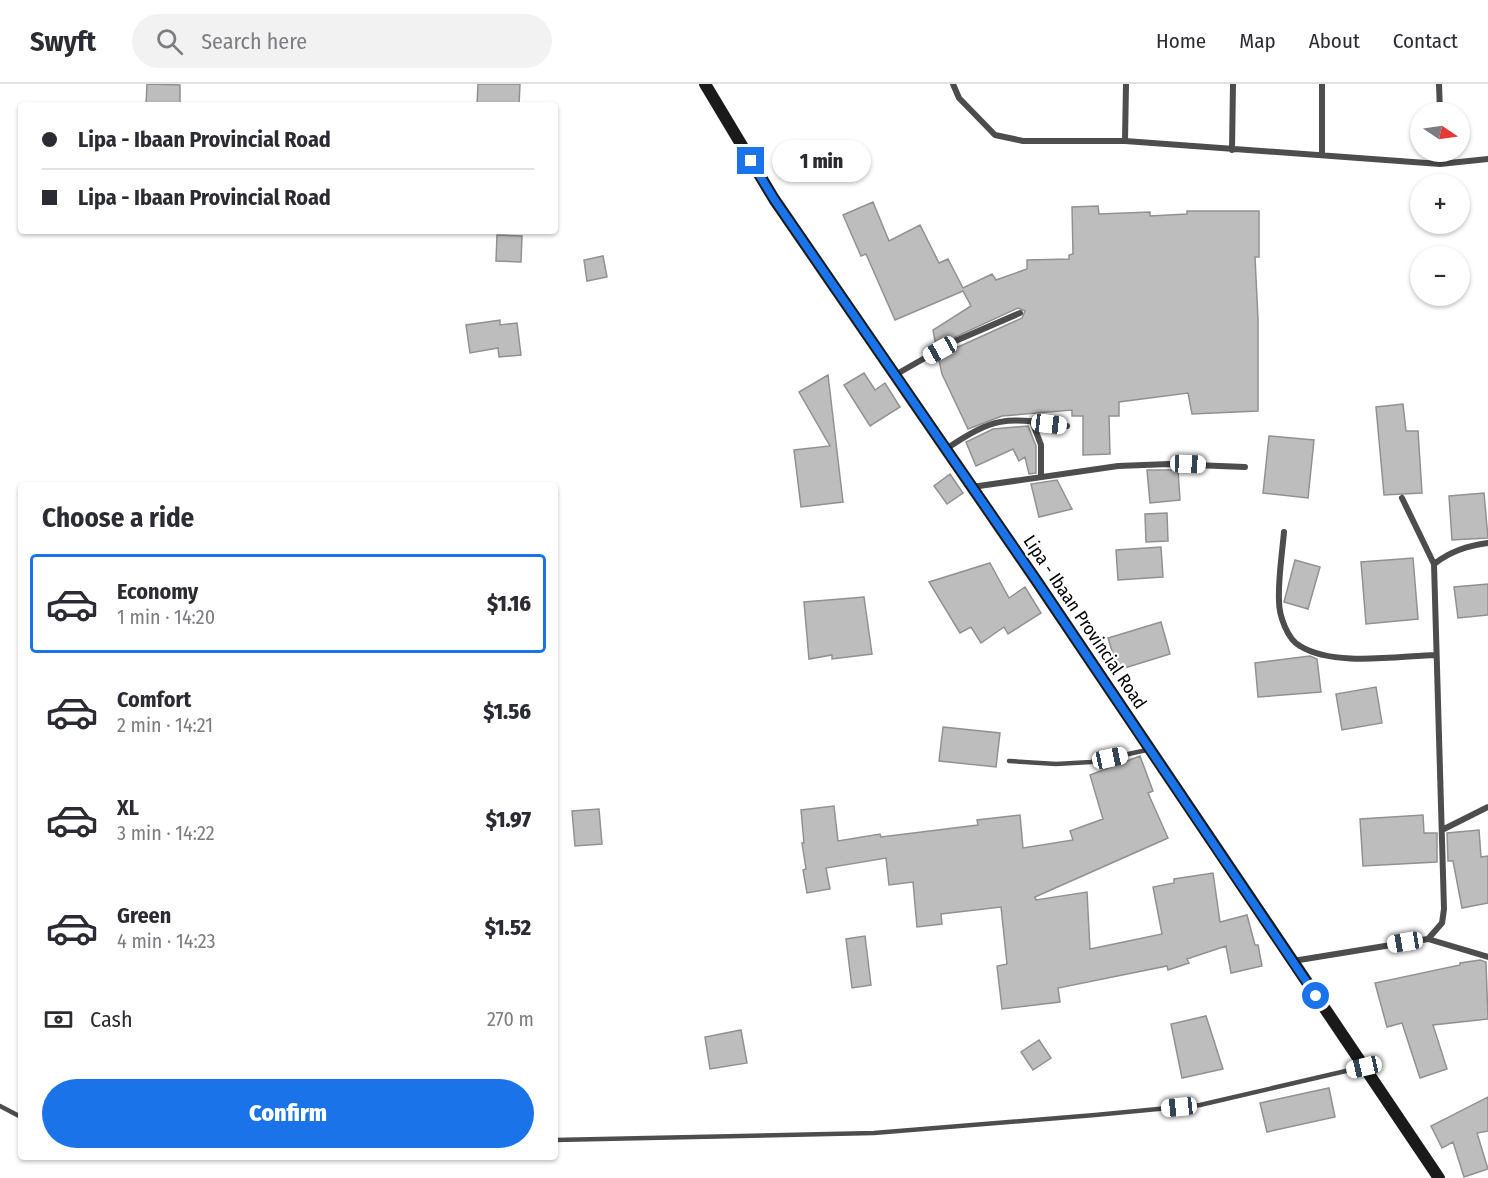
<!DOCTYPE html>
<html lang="en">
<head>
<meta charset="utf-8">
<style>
  :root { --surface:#fff; --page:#f2f2f3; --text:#2b2b33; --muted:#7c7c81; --line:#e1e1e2; --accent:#1a73e8 }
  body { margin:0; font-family:"Fira Sans Condensed",sans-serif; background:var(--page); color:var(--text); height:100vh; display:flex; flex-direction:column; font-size:22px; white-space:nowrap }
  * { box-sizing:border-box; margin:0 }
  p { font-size:20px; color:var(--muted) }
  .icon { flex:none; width:33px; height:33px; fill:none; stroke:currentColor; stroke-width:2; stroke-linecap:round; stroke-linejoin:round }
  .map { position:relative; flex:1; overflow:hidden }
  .sheet { position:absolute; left:18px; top:398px; width:540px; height:678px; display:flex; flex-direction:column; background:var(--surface); border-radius:6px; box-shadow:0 2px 4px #0004 }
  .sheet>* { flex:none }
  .banner { position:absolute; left:18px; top:18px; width:540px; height:132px; border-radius:6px; box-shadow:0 2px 4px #0004; display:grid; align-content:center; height:132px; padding:0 24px; background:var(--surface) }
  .needle { width:39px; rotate:103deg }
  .tools { position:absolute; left:1410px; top:18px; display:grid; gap:12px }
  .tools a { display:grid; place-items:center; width:60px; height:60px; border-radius:50%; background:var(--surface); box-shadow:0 2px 4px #0004; font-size:30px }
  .end { position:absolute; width:27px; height:27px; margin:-14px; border:8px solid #1a73e8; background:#fff; box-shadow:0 0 0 3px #fff }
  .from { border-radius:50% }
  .bubble { position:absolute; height:42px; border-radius:21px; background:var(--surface); box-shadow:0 2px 4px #0004; font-size:20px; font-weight:800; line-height:42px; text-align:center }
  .car { position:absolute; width:18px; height:36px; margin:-18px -9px; border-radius:8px; box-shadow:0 0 4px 2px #0007; background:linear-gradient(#fff 24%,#345 0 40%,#fff 0 76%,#345 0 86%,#fff 0) }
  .banner b { display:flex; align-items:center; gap:21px; height:57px; font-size:22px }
  .banner b+b { border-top:2px solid var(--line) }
  .banner i { width:15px; height:15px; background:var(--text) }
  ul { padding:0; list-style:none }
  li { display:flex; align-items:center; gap:18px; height:99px; margin:0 12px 9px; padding:0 12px; border:3px solid transparent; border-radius:6px }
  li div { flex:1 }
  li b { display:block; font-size:22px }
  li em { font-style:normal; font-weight:800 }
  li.current { border-color:var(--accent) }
  li>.icon { width:54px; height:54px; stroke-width:1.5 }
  h2 { padding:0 24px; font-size:27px; line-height:72px }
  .pay { display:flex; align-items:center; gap:15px; height:66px; padding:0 24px; font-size:22px }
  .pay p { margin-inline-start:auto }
  .cta { display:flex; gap:12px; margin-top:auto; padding:12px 24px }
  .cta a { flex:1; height:69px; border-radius:36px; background:var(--accent); color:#fff; font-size:24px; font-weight:800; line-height:69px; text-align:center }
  header { display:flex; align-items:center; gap:36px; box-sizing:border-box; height:84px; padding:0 30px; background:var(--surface); border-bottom:2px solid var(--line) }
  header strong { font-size:28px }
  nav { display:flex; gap:33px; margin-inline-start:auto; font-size:21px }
  .search { width:420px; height:54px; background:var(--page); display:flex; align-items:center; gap:15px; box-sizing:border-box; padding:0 21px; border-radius:33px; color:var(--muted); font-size:22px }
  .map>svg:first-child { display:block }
  .building { fill:#bdbdbd; stroke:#919191; stroke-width:1.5 }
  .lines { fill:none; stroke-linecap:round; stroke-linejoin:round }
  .lane { stroke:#4d4d4d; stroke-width:4.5 }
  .street { stroke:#4d4d4d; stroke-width:6 }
  .secondary { stroke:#1a1a1a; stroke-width:12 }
  .route { stroke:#1a73e8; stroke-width:8 }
  .labels { text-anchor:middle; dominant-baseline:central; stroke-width:4.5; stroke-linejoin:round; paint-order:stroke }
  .street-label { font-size:18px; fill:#000; stroke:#fff }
</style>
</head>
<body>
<header>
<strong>Swyft</strong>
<div class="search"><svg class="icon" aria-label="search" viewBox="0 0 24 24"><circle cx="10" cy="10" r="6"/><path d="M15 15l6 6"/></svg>Search here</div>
<nav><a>Home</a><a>Map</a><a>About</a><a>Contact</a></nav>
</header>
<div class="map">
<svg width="1488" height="1094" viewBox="0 0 1488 1094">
  <rect width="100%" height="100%" fill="#fff"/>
  <!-- building -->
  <path class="building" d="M147,0l33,1v20h-34z
    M478,0h42l-1,21h-42z
    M873,118l16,39 31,-16 19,38 9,-4 15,29 29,-14 4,6 31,-11v-9l42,-1v-4l4,-1 -1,-47 26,-1 1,8 51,-2v4l37,-2v-3h72v46h-4l3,62v92l-66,3 -4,-21 -69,9v14h-10l1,38 -27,1v-39h-11v-6l-70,6 -34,13 -26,-55 -4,-18 84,-38 3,-7 -7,-3 -82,38 -3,-16 38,-24 -8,-15 -68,29 -29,-66 -5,2 -18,-41z
    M497,151l25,1 -1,26 -25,-1z
    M603,172l4,21 -20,4 -3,-21z
    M500,236v5l17,-2 4,32 -22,2 -1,-9 -28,5 -4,-28z
    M864,289l11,17 10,-7 15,24 -30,19 -26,-41z
    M828,291l15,127 -42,5 -7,-57 36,-4 -31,-54z
    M1403,320l3,27h12l4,62 -38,2 -8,-88z
    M1028,342l8,20v27l-7,1 -4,-17 -6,4 -6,-12 -37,17 -10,-24 27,-13z
    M1269,352l45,4 -6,58 -45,-5z
    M1147,386h31l2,30 -30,3z
    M950,390l13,19 -16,11 -13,-18z
    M1057,396l15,29 -33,8 -8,-33z
    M1484,409l4,45 -36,2 -3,-44z
    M1167,429l1,28 -22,1 -1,-28z
    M1161,463l2,30 -45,3 -2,-30z
    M1413,474l5,61 -52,5 -5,-62z
    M1295,476l25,7 -12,42 -24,-7z
    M990,479l19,35 16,-11 16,26 -33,21 -4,-7 -23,16 -10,-16 -11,6 -31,-51z
    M1488,500v31l-30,3 -4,-31z
    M864,513l8,57 -40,5v-4l-23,4 -5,-57z
    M1161,538l9,32 -52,16 -10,-32z
    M1310,572l7,3 4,33 -63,5 -3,-34z
    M1376,603l6,36 -40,7 -6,-36z
    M943,643l57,6 -4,34 -57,-6z
    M1140,672l13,35 -5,2 20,45 -133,59 1,3 51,-8 3,57 72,-15 -9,-47 21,-4v-4l39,-6 7,49 27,-7 8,30h3l4,21 -31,7 -5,-27 -39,13 2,4 -21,7 -1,-4 -109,22 2,14 -58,7 -5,-43 10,-2 -6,-57 -60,7 1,10 -25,3 -4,-45 -24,3 -3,-27 -60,10 4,21 -23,4 -4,-23 3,-1 -4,-26h2l-3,-33 33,-4 4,35 42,-7 1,3 97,-12 -1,-5 43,-5 3,33 50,-8 -3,-9 33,-12 -13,-44z
    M599,725l3,35 -27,2 -3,-35z
    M1423,731l1,18h13v29l-74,4 -3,-47z
    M1479,746l2,27 7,-1v47l-26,5 -9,-47h-5l-1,-28z
    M865,852l6,49 -19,3 -6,-49z
    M1480,876l6,2 2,57 -55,6 14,44 -27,9 -18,-55 -15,4 -12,-44 85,-18v-2z
    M1206,932l17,53 -41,9 -11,-54z
    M741,946l6,33 -37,6 -5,-32z
    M1039,956l12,18 -18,12 -12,-18z
    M1329,1004l6,29 -68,15 -7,-29z
    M1488,1013v34l-11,2 11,36 -24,8 -11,-35 -11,6 -11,-22z"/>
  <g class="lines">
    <!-- lane -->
    <path class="lane" d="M1009,677l47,3 35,-2 56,-12
      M0,1022l21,11
      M555,1056l319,-7 221,-18 105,-10 163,-38"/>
    <!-- street -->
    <path class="street" d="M953,0l6,14 36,37 28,6h102l315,23 48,-5
      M1439,0l1,28
      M1125,57l1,-57
      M1232,66l1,-66
      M1440,68v12
      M1322,70v-70
      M895,291l58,-33 67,-29
      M1032,337l9,24v30
      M946,365c52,-35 61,-31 121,-23
      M972,403l146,-21 51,-2 76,3
      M1402,414l32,66 10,345 -2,14 -14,16
      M1284,448c-2,23 -6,47 -5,69 0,14 8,38 21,45 34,21 98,10 136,9
      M1434,480c17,-13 33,-18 54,-21
      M1442,746l46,-23
      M1293,877l135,-22 60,18"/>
    <!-- secondary -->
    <path class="secondary" d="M705,0l69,115 264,384 401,595"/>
  </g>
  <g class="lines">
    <!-- route -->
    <path class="route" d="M751,77l23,38 264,384 278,413"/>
  </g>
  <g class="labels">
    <!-- street labels -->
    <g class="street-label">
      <text transform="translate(1085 538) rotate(56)">Lipa - Ibaan Provincial Road</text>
    </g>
  </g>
</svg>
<div class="tools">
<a><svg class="needle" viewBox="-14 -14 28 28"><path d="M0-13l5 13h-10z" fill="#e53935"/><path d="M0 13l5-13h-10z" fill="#7c7c81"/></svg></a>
<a>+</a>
<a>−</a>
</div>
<i class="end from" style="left:1316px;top:912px"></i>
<i class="end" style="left:751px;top:77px"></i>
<div class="bubble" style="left:772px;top:56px;width:99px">1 min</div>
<i class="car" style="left:940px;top:266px;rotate:241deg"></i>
<i class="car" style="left:1049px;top:340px;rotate:97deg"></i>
<i class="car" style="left:1188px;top:380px;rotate:92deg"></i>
<i class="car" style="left:1110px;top:674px;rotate:78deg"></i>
<i class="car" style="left:1405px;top:858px;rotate:261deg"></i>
<i class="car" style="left:1364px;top:983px;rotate:257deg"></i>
<i class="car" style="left:1179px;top:1023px;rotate:264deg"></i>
<div class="banner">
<b><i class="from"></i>Lipa - Ibaan Provincial Road</b>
<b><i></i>Lipa - Ibaan Provincial Road</b>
</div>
<section class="sheet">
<h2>Choose a ride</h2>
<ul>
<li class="current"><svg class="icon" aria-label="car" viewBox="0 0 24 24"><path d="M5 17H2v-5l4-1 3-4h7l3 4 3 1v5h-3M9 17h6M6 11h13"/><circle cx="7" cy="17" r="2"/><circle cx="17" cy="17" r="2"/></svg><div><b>Economy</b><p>1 min · 14:20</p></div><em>$1.16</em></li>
<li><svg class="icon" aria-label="car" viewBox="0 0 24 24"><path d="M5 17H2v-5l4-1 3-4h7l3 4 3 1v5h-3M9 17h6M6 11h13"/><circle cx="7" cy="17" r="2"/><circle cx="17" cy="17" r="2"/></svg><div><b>Comfort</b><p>2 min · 14:21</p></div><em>$1.56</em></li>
<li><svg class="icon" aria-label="car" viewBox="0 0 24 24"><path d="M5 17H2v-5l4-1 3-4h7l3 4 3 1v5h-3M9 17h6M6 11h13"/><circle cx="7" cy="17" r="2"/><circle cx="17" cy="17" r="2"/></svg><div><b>XL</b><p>3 min · 14:22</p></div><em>$1.97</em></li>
<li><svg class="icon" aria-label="car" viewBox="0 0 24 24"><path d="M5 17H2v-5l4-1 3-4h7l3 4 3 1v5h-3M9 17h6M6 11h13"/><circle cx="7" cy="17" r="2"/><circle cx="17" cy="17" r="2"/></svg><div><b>Green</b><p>4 min · 14:23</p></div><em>$1.52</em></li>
</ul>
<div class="pay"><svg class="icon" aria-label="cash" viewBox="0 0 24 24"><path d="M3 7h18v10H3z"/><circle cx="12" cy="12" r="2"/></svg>Cash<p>270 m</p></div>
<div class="cta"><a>Confirm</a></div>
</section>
</div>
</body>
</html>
